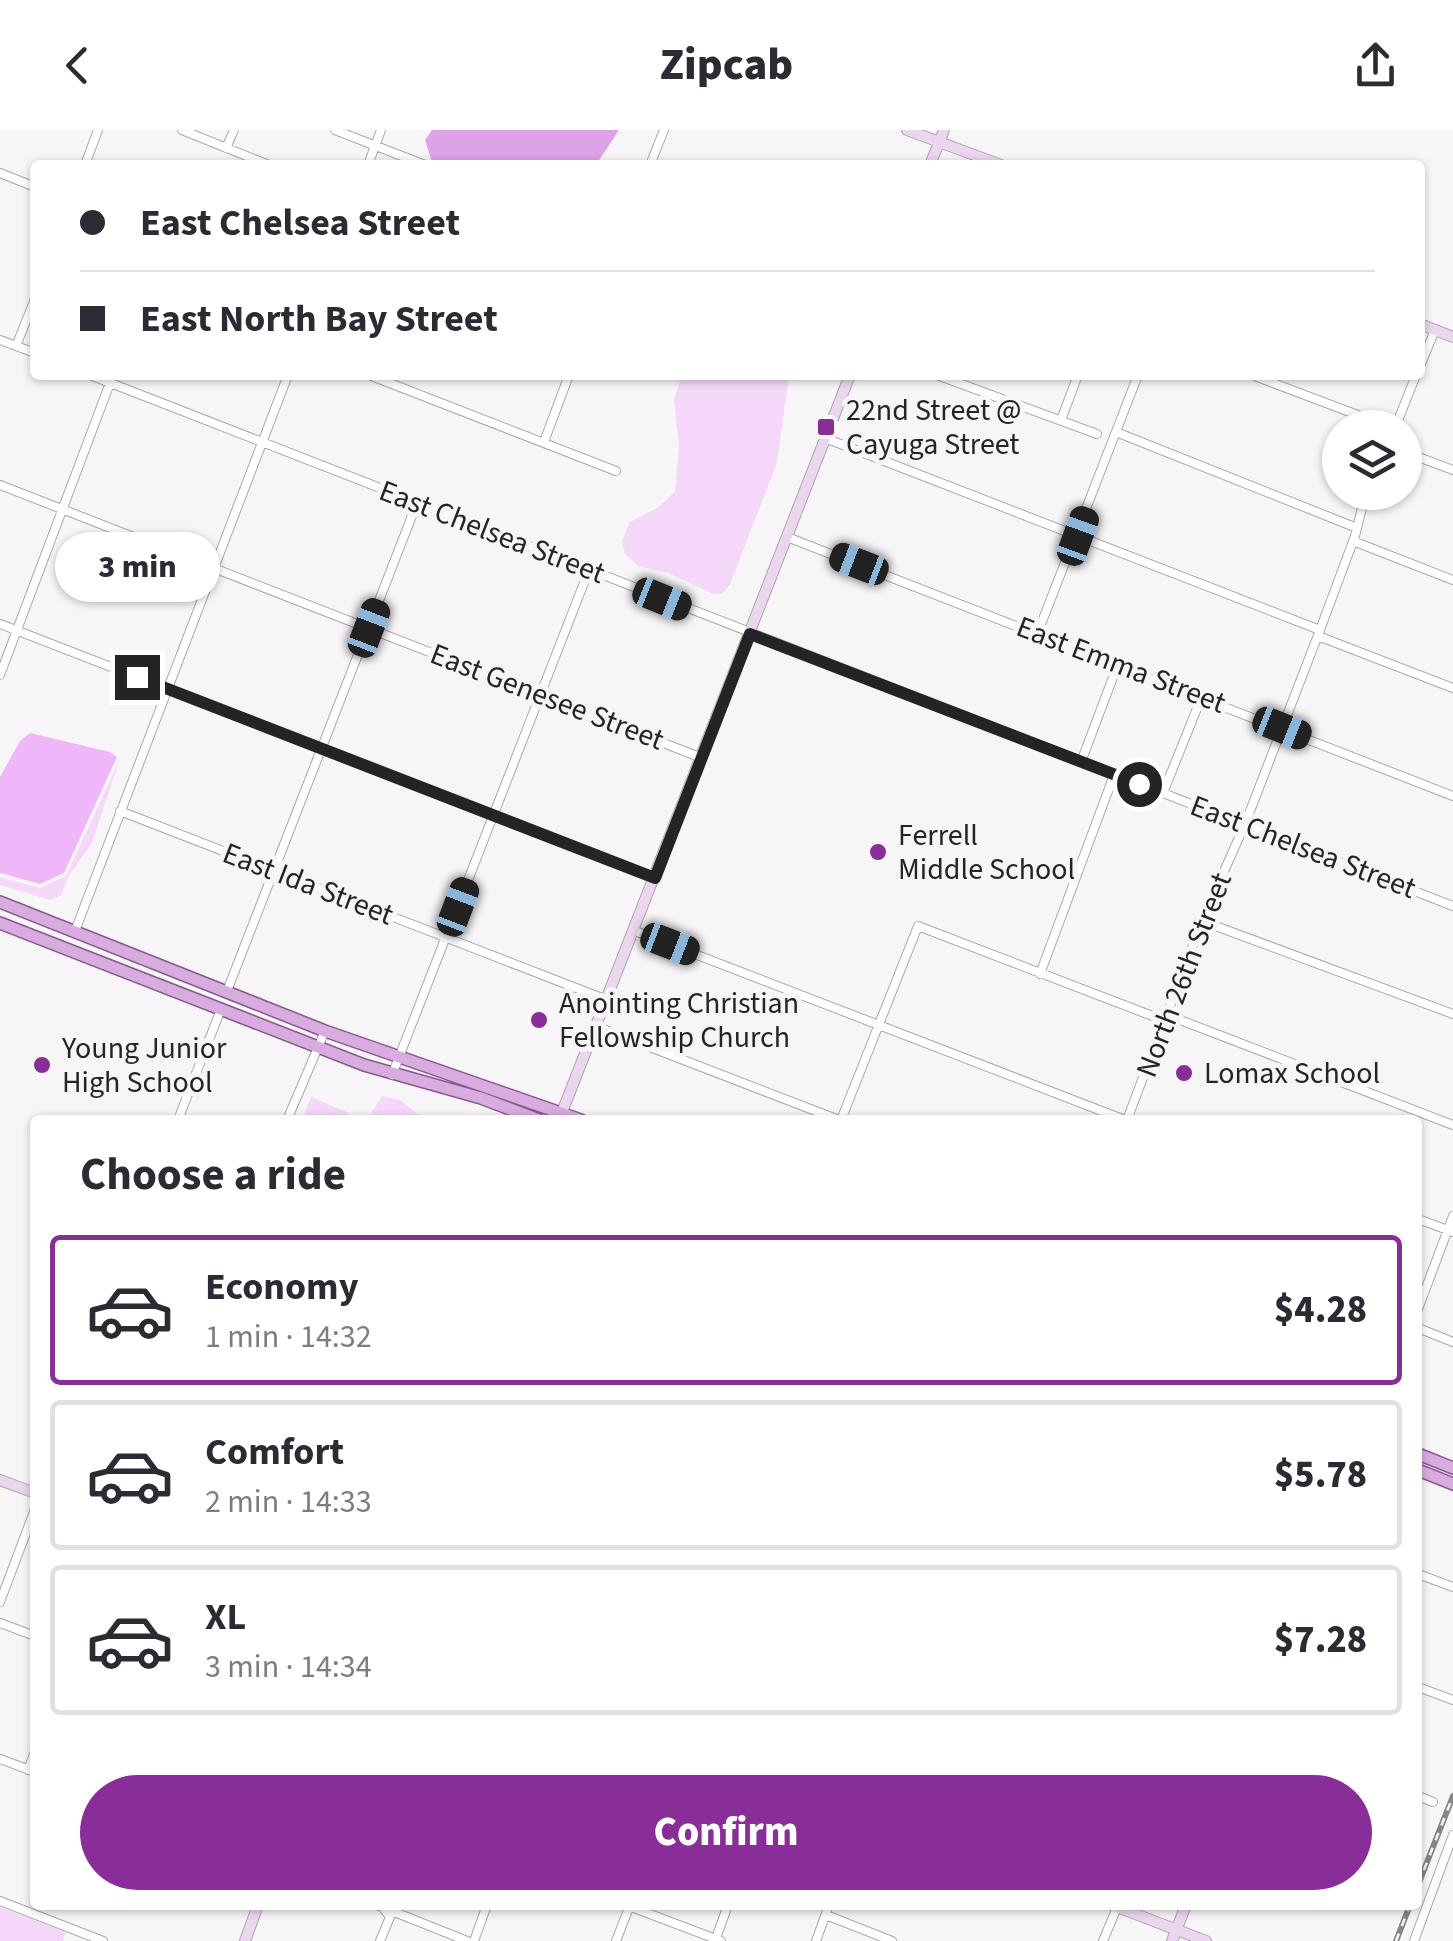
<!DOCTYPE html>
<html lang="en">
<head>
<meta charset="utf-8">
<style>
  :root { --surface:#fff; --page:#f7f7f7; --text:#2b2b33; --muted:#7c7c81; --line:#e1e1e2; --accent:#892d98 }
  body { margin:0; font-family:"Source Sans 3",sans-serif; background:var(--page); color:var(--text); height:100vh; display:flex; flex-direction:column; font-size:38px; white-space:nowrap }
  * { box-sizing:border-box; margin:0 }
  p { font-size:32px; color:var(--muted) }
  .icon { flex:none; width:55px; height:55px; fill:none; stroke:currentColor; stroke-width:2; stroke-linecap:round; stroke-linejoin:round }
  .map { position:relative; flex:1; overflow:hidden }
  .side { position:absolute; left:30px; top:985px; width:1392px; height:795px; display:flex; flex-direction:column; background:var(--surface); border-radius:10px; box-shadow:0 2px 8px #0004 }
  .side>* { flex:none }
  .guide { position:absolute; left:30px; top:30px; width:1395px; height:220px; border-radius:10px; box-shadow:0 2px 8px #0004; display:grid; align-content:center; height:220px; padding:0 50px; background:var(--surface) }
  .buttons { position:absolute; left:1322px; top:280px; display:grid; gap:20px }
  .buttons a { display:grid; place-items:center; width:100px; height:100px; border-radius:50%; background:var(--surface); box-shadow:0 2px 8px #0004; font-size:50px }
  .end { position:absolute; width:45px; height:45px; margin:-22px; border:12px solid #252425; background:#fff; box-shadow:0 0 0 5px #fff }
  .from { border-radius:50% }
  .bubble { position:absolute; height:70px; border-radius:35px; background:var(--surface); box-shadow:0 2px 8px #0004; font-size:32px; font-weight:800; line-height:70px; text-align:center }
  .car { position:absolute; width:30px; height:60px; margin:-30px -15px; border-radius:12px; box-shadow:0 0 8px 2px #0007; background:linear-gradient(#222 24%,#8ab4d8 0 40%,#222 0 76%,#8ab4d8 0 86%,#222 0) }
  .guide b { display:flex; align-items:center; gap:35px; height:95px; font-size:38px }
  .guide b+b { border-top:2px solid var(--line) }
  .guide i { width:25px; height:25px; background:var(--text) }
  ul { padding:0; list-style:none }
  li { display:flex; align-items:center; gap:30px; height:150px; margin:0 20px 15px; padding:0 30px; border:5px solid var(--line); border-radius:10px }
  li div { flex:1 }
  li b { display:block; font-size:38px }
  li em { font-style:normal; font-weight:800 }
  li.on { border-color:var(--accent) }
  li>.icon { width:90px; height:90px; stroke-width:1.5 }
  h2 { padding:0 50px; font-size:45px; line-height:120px }
  .button { display:flex; gap:20px; margin-top:auto; padding:20px 50px }
  .button a { flex:1; height:115px; border-radius:60px; background:var(--accent); color:#fff; font-size:40px; font-weight:800; line-height:115px; text-align:center }
  header { display:flex; justify-content:space-between; align-items:center; height:130px; padding:0 50px; background:var(--surface); font-size:45px; font-weight:800 }
  .map>svg:first-child { display:block }
  .green { fill:#f5d8f9 }
  .forest { fill:#dca4e6 }
  .water { fill:#efb6f9 }
  .lines { fill:none; stroke-linecap:round; stroke-linejoin:round }
  .street-casing { stroke:#aba7ab; stroke-width:10 }
  .secondary-casing { stroke:#aba7ab; stroke-width:12 }
  .primary-casing { stroke:#885990; stroke-width:14 }
  .street { stroke:#fff; stroke-width:8 }
  .secondary { stroke:#ecd6ef; stroke-width:10 }
  .primary { stroke:#d8acdf; stroke-width:11 }
  .rail-casing { stroke:#868487; stroke-width:6 }
  .rail { stroke:#f8f5f9; stroke-width:2.5; stroke-dasharray:8; stroke-linecap:butt }
  .route { stroke:#252425; stroke-width:12 }
  .poi-dot { fill:#892d98; stroke:#f8f5f9; stroke-width:4 }
  .labels { text-anchor:middle; dominant-baseline:central; stroke-width:10; stroke-linejoin:round; paint-order:stroke }
  .poi-label { font-size:30px; fill:#252425; stroke:#f8f5f9; text-anchor:start }
  .street-label { font-size:30px; fill:#252425; stroke:#f8f5f9 }
</style>
</head>
<body>
<header><svg class="icon" aria-label="back" viewBox="0 0 24 24"><path d="M15 5l-7 7 7 7"/></svg>Zipcab<svg class="icon" aria-label="share" viewBox="0 0 24 24"><path d="M12 15V3M7 8l5-5 5 5M5 13v7h14v-7"/></svg></header>
<div class="map">
<svg width="1453" height="1811" viewBox="0 0 1453 1811">
  <rect width="100%" height="100%" fill="#f8f5f9"/>
  <!-- green -->
  <path class="green" d="M682,245h107l-12,88 -47,121 -8,10 -11,-1 -43,-20 -30,-7 -13,-12 -3,-14 8,-18 27,-14 18,-16 4,-46 -5,-47z
    M119,631l-27,82 -24,34 -7,18 -11,5 -50,-15v-8l40,11 26,-12z
    M382,966l18,4 25,20h-58z
    M311,967l38,16 -3,7h-44z
    M0,1777l66,25 -3,9h-63z"/>
  <!-- forest -->
  <path class="forest" d="M432,0h187l-23,35h-157l-7,-3 -7,-22z"/>
  <!-- water -->
  <path class="water" d="M30,603l80,19 7,5 -53,116 -24,11 -40,-11v-96l20,-36z"/>
  <g class="lines">
    <defs>
      <path id="street" d="M182,0l87,35
        M335,0l90,35
        M226,18l8,-18
        M85,35l13,-35
        M368,35l13,-35
        M650,35l14,-35
        M0,43l35,14
        M0,210l35,13
        M16,216l19,-47
        M1420,236l15,-36
        M90,245l1363,531
        M369,245l247,96
        M937,245l160,59
        M1252,245l140,53
        M1061,290l17,-45
        M1395,298l21,-53
        M1116,302l241,96
        M825,308l495,192
        M544,312l25,-67
        M1405,322l48,18
        M0,355l702,273
        M787,407l666,259
        M1353,411l100,39
        M0,494l655,254
        M1038,502l100,-257
        M1318,506l135,52
        M0,545l110,-292
        M1081,632l37,-98
        M1163,663l39,-97
        M120,681l487,189
        M1202,791l251,93
        M75,801l213,-556
        M635,801l490,189
        M1040,844l74,-199
        M227,861l190,-488
        M598,897l241,93
        M392,945l197,-505
        M178,990l43,-111
        M287,990l38,-89
        M841,990l77,-194 237,91 20,1 278,107
        M1127,990l75,-199 43,-97 75,-194 35,-94 11,-44
        M1418,1089l35,13
        M1418,1179l35,-93
        M1418,1198l35,14
        M1418,1444l35,13
        M0,1472l35,-93
        M0,1493l35,13
        M1418,1557l35,13
        M0,1629l35,13
        M28,1640l7,-18
        M1418,1666l15,6
        M0,1771l103,40
        M377,1775l90,36
        M626,1775l95,36
        M826,1785l66,26
        M380,1811l10,-24 -6,-8
        M474,1811l13,-36
        M616,1811l14,-36
        M715,1811l13,-36
        M816,1811l13,-36
        M1103,1811l15,-36
        M1414,1811l39,-106"/>
      <path id="secondary" d="M907,0l94,35
        M930,35l14,-35
        M1420,194l33,13
        M559,990l291,-745
        M0,1350l35,13
        M1112,1775l94,36
        M245,1811l13,-36
        M1172,1811l14,-36"/>
      <path id="primary" d="M0,772l325,129 256,89
        M0,793l364,142 117,33 58,22
        M1418,1324l35,14
        M1418,1340l35,14"/>
    </defs>
    <!-- street casing -->
    <use href="#street" class="street-casing"/>
    <!-- secondary casing -->
    <use href="#secondary" class="secondary-casing"/>
    <!-- primary casing -->
    <use href="#primary" class="primary-casing"/>
    <!-- street -->
    <use href="#street" class="street"/>
    <!-- secondary -->
    <use href="#secondary" class="secondary"/>
    <!-- primary -->
    <use href="#primary" class="primary"/>
    <defs>
      <path id="rail" d="M1418,1755l35,-89
        M1396,1811l14,-36"/>
    </defs>
    <!-- rail casing -->
    <use href="#rail" class="rail-casing"/>
    <!-- rail -->
    <use href="#rail" class="rail"/>
  </g>
  <g class="lines">
    <!-- route -->
    <path class="route" d="M137,547l518,201 95,-244 389,150"/>
  </g>
  <!-- markers -->
  <g class="poi-dot">
    <rect x="816" y="287" width="20" height="20" rx="5"/>
    <circle cx="878" cy="722" r="10"/>
    <circle cx="539" cy="890" r="10"/>
    <circle cx="42" cy="935" r="10"/>
    <circle cx="1184" cy="943" r="10"/>
  </g>
  <g class="labels">
    <!-- poi labels -->
    <g class="poi-label">
      <text x="846" y="280">22nd Street @<tspan x="846" dy="34">Cayuga Street</tspan></text>
      <text x="898" y="705">Ferrell<tspan x="898" dy="34">Middle School</tspan></text>
      <text x="559" y="873">Anointing Christian<tspan x="559" dy="34">Fellowship Church</tspan></text>
      <text x="62" y="918">Young Junior<tspan x="62" dy="34">High School</tspan></text>
      <text x="1204" y="943">Lomax School</text>
    </g>
    <!-- street labels -->
    <g class="street-label">
      <text transform="translate(492 402) rotate(21)">East Chelsea Street</text>
      <text transform="translate(1121 535) rotate(21)">East Emma Street</text>
      <text transform="translate(547 567) rotate(21)">East Genesee Street</text>
      <text transform="translate(1303 717) rotate(21)">East Chelsea Street</text>
      <text transform="translate(308 754) rotate(21)">East Ida Street</text>
      <text transform="translate(1184 845) rotate(-69)">North 26th Street</text>
    </g>
  </g>
</svg>
<div class="buttons">
<a><svg class="icon" aria-label="layers" viewBox="0 0 24 24"><path d="M12 4l9 5-9 5-9-5zM3 14l9 5 9-5"/></svg></a>
</div>
<i class="end from" style="left:1139px;top:654px"></i>
<i class="end" style="left:137px;top:547px"></i>
<div class="bubble" style="left:55px;top:402px;width:165px">3 min</div>
<i class="car" style="left:1078px;top:406px;rotate:20deg"></i>
<i class="car" style="left:859px;top:434px;rotate:291deg"></i>
<i class="car" style="left:662px;top:469px;rotate:112deg"></i>
<i class="car" style="left:369px;top:498px;rotate:21deg"></i>
<i class="car" style="left:1282px;top:598px;rotate:112deg"></i>
<i class="car" style="left:458px;top:777px;rotate:21deg"></i>
<i class="car" style="left:670px;top:814px;rotate:111deg"></i>
<div class="guide">
<b><i class="from"></i>East Chelsea Street</b>
<b><i></i>East North Bay Street</b>
</div>
<section class="side">
<h2>Choose a ride</h2>
<ul>
<li class="on"><svg class="icon" aria-label="car" viewBox="0 0 24 24"><path d="M5 17H2v-5l4-1 3-4h7l3 4 3 1v5h-3M9 17h6M6 11h13"/><circle cx="7" cy="17" r="2"/><circle cx="17" cy="17" r="2"/></svg><div><b>Economy</b><p>1 min · 14:32</p></div><em>$4.28</em></li>
<li><svg class="icon" aria-label="car" viewBox="0 0 24 24"><path d="M5 17H2v-5l4-1 3-4h7l3 4 3 1v5h-3M9 17h6M6 11h13"/><circle cx="7" cy="17" r="2"/><circle cx="17" cy="17" r="2"/></svg><div><b>Comfort</b><p>2 min · 14:33</p></div><em>$5.78</em></li>
<li><svg class="icon" aria-label="car" viewBox="0 0 24 24"><path d="M5 17H2v-5l4-1 3-4h7l3 4 3 1v5h-3M9 17h6M6 11h13"/><circle cx="7" cy="17" r="2"/><circle cx="17" cy="17" r="2"/></svg><div><b>XL</b><p>3 min · 14:34</p></div><em>$7.28</em></li>
</ul>
<div class="button"><a>Confirm</a></div>
</section>
</div>
</body>
</html>
